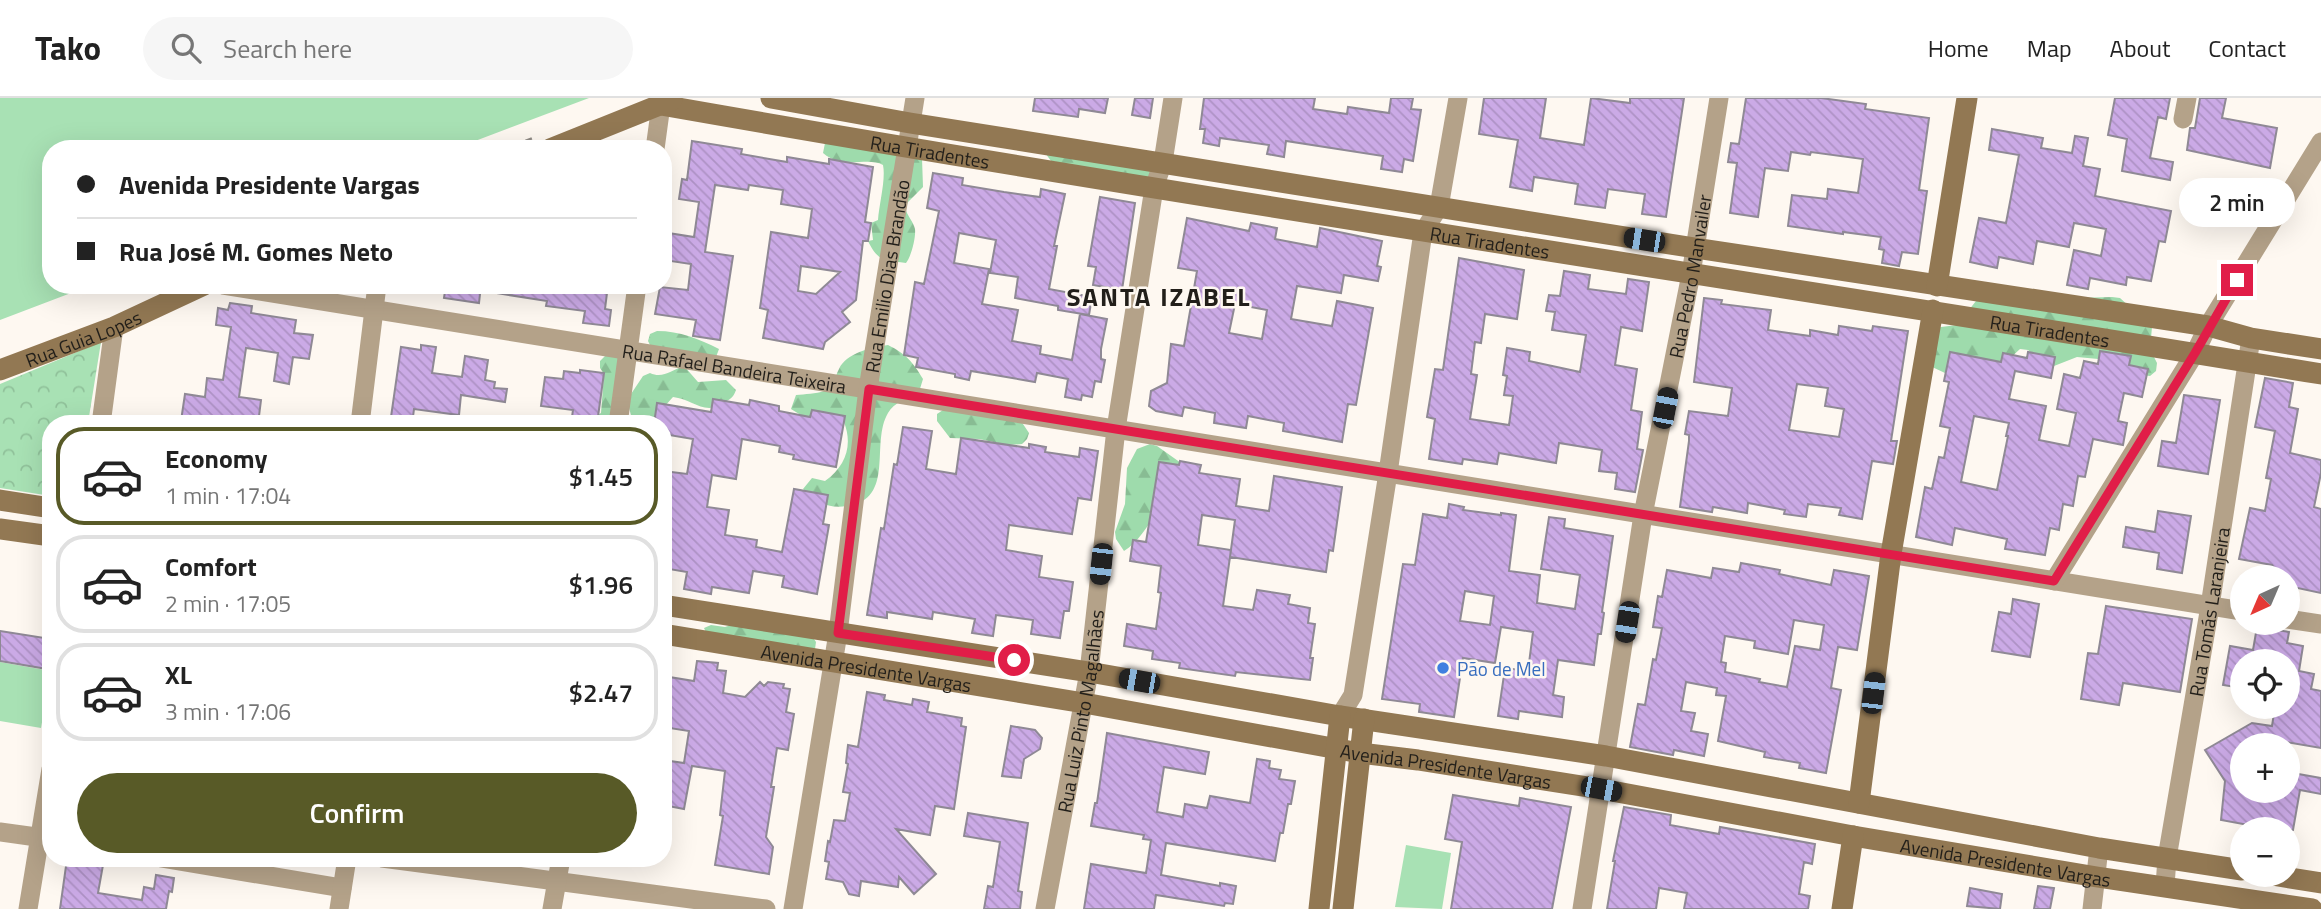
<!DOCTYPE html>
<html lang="en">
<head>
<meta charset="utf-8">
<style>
  :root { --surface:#fff; --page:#f6f6f6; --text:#222; --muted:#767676; --line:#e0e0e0; --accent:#585a27 }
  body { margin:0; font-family:"Titillium Web",sans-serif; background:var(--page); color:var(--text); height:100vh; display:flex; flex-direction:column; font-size:26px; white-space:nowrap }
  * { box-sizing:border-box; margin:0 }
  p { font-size:23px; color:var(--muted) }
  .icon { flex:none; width:38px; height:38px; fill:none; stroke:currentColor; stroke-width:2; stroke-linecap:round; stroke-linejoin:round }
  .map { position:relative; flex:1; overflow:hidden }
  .sheet { position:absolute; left:42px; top:317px; width:630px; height:452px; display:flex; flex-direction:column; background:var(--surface); border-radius:28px; box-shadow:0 7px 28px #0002 }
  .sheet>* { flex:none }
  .hud { position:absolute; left:42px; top:42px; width:630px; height:154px; border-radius:28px; box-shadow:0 7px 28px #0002; display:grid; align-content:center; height:154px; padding:0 35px; background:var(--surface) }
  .needle { width:46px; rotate:224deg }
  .tools { position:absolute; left:2230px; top:467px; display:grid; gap:14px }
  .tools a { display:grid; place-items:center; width:70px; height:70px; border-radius:50%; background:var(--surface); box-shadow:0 7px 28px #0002; font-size:35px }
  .end { position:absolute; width:32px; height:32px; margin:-16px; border:9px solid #e11d48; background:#fff; box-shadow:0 0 0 4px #fff }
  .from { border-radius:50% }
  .bubble { position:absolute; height:49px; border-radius:24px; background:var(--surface); box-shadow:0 7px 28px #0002; font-size:23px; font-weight:600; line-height:49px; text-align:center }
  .car { position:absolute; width:21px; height:42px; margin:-21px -10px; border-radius:9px; box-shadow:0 0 5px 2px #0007; background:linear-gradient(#222 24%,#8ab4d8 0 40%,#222 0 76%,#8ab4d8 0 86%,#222 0) }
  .hud b { display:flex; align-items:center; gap:24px; height:66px; font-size:26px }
  .hud b+b { border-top:2px solid var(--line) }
  .hud i { width:18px; height:18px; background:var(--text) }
  ul { padding:12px 0 0; list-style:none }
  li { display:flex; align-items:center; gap:21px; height:98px; margin:0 14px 10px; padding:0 21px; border:4px solid var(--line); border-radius:28px }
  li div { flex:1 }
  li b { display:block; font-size:26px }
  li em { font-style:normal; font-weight:600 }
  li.current { border-color:var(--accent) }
  li>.icon { width:63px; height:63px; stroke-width:1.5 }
  .action { display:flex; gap:14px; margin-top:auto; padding:14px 35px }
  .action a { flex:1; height:80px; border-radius:42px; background:var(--accent); color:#fff; font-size:28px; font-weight:600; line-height:80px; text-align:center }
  header { display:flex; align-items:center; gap:42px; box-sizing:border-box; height:98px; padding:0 35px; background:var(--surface); border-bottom:2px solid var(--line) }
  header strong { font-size:33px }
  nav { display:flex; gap:38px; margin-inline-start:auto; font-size:24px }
  .search { width:490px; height:63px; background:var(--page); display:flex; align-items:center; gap:18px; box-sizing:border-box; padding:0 24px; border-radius:38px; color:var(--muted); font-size:26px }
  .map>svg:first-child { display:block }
  .green { fill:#a8e1b4 }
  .forest { fill:url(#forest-firs) }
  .park { fill:url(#park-crowns) }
  .building { fill:url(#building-back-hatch); stroke:#8f8995; stroke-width:2; fill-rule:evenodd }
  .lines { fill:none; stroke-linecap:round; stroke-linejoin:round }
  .path { stroke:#908b85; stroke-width:2.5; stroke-dasharray:7 3.5; stroke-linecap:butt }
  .street { stroke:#b4a289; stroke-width:19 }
  .secondary { stroke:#927853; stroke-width:21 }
  .route { stroke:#e11d48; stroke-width:9 }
  .shop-dot { fill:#3f7fe0; stroke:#fef8f1; stroke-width:2.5 }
  .labels { text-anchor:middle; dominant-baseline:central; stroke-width:5; stroke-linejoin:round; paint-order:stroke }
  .street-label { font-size:19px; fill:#221f1a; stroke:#fef8f1 }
  .shop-label { font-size:19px; fill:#366cbe; stroke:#fef8f1; text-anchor:start }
  .district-label { font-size:26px; font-weight:bold; letter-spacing:2px; fill:#221f1a; stroke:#fef8f1 }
</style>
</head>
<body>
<header>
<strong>Tako</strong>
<div class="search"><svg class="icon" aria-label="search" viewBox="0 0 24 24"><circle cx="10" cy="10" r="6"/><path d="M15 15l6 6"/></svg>Search here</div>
<nav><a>Home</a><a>Map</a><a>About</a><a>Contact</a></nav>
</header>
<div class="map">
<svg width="2321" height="811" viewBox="0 0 2321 811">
  <defs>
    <pattern id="forest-firs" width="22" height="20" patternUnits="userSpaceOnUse" patternTransform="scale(1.75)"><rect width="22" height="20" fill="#9edbac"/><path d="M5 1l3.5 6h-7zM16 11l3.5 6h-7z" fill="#88bc93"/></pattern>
    <pattern id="park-crowns" width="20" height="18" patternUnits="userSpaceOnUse" patternTransform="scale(1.75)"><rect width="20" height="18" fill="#a8e1b4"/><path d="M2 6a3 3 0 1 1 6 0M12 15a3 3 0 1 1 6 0" fill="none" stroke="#90c19a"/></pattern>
    <pattern id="building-back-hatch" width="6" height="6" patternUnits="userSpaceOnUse" patternTransform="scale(1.75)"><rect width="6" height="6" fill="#cbaae6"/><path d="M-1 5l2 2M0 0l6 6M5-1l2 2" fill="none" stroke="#ae92c5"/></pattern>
  </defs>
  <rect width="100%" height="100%" fill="#fef8f1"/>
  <!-- green -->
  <path class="green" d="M0,0h589l-135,51h-403v136h41l-92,35z
    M0,564l51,9 -10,57 -41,-7z
    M1406,747l45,8 -9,56 -47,-2z"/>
  <!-- forest -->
  <path class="forest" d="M826,40l96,20 1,29 -15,15 -3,6c2,7 9,15 10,21 1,9 -4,28 -9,34 -21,-3 -28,-1 -38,-22l5,-1 -2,-17 7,-3c1,-15 8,-41 5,-55 -17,-9 -39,6 -60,-12z
    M1043,52l110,2 -4,28 -98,-19z
    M2112,199l8,1 32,29 -2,22 7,14 -1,8 -6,5 -8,-1 -33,-15 -32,-3 -23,9h-8l-18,-16 -8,-1 -12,11 -31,9 -32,4 -15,-7 4,-36 7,-3 16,-2 19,-24z
    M657,233c23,0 42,8 62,18l-3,8 -65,-10 -3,-6 2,-7z
    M888,247c18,9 25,17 35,34l-4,13c-11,7 -25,10 -31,21 -18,30 8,86 -41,93 -19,3 -30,-4 -44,-17l9,-11 13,3c21,-15 28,-36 19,-59l-40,-5 -13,-8 5,-14c9,-1 20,-1 28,-4 12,-5 10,-13 15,-22 7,-16 33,-22 49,-24z
    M605,258h14l-3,67h-34l19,-10 3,-39 -4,-6v-7z
    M684,268l14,16 28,-2 10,10c-2,6 -5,9 -11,12 -20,15 -32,-3 -52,-5l-9,10 -6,16h-25l-6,-23 16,-24 7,-3c13,6 21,-3 34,-7z
    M943,312l78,11 8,12 -2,6 -5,5 -14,1 -29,-6 -29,-1 -13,-17v-7z
    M1150,346l7,2 24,17c-13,25 -33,74 -57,88l-8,-12 -1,-7 10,-28 2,-36 10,-19z
    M711,527l14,2 6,-2 81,11 4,6 -1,7 -108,-15 -3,-6z"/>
  <!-- park -->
  <path class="park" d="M101,244l-13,81 -37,1v72l-51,-8v-104z"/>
  <!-- building -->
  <path class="building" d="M1035,0h73l-3,15 -26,-4 -1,8 -45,-6z
    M1135,0h18l-3,20 -18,-3z
    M1204,0h111l-2,11 34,5 1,-7 41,6 2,-15h22l-2,11 10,1 -8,51 -9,-2 -2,13 -21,-3 2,-13 -97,-15 -2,16 -17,-3 2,-9 -49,-7 -1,8 -16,-3 2,-14h-5z
    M1484,0h62l-6,40 44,7 7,-47 39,5v-5h54l-18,119 -24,-3 3,-20 -37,-5 -3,19 -30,-4 3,-20 -44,-7 -2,14 -22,-4 8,-47 -39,-6z
    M1746,0h75l45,6 -1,5 64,9 -10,72 8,1 -9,63 -16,-2 -3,14 -17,-3 2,-13 -5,-1 2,-12 -38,-5v2l-55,-8 4,-31 35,4 1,-10 30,4 5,-34 -52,-7 -1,3 -19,-3 -3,19 -23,-3 -7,49 -28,-4 7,-50 -9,-1 3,-19 8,1z
    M2115,0h55l-4,21 -8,-2 -8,41 23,4 -3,18 -48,-9 5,-32 -19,-4z
    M2200,0h26l-4,20 55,10 -7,40 -83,-18 3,-22h5z
    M1992,31l51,9 -2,10 31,5 3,-17 13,2 -5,28 17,3 -5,27 76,15 -6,31 -6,-1 -8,40 -24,-4 -1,8 -36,-7 -2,11 -21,-4 7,-35 27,6 5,-27 -32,-6 -5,24 -32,-6 -4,23 -34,-7 -2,11 -27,-6 9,-44 27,5 13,-68 -30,-5z
    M692,43l50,8 -1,5 46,8v-5l42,7v-5l44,8 -8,55 6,1 -3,18h-5l-7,59 -14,12 8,10 -25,20 -2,7 -60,-11 5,-28 -8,-2 11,-76 37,6 4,-29 -31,-5 2,-14 -34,-5 -1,5 -33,-5 -10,67 28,4 -13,84 -27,-4 3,-16 -41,-6 5,-27 28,3 3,-26 -27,-4 4,-27 26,4 5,-35 -20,-3 3,-20 5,1zM801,168l39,6 -24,22 -18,-3z
    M933,75l30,5 -1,7 42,7 36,5 1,-8 24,5 -11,52h3l-8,43 43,8 -3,18 -31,-5v-4l-43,-8 3,-21 -28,-4 6,-33 -37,-7 -5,30 35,6 -7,35 36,6 -6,31 29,5 -1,8 32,6 8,-46 27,5 -6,30v10l4,1 -4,22 -6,-1 -3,16 -10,-2 -1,5 -16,-3 3,-18 -31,-6 -2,9 -64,-11 -2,9 -14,-3v-3l-39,-7 2,-9 -14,-3 11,-73 9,2 15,-73 -12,-3z
    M1100,99l35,6 -13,87 -29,-5 3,-18 -8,-1z
    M1187,120l62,13 2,-8 26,5 -2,11 42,8 3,-19 62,13 -5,25 4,1 -3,14 -34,-6 -3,18 -44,-7 -6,33 41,7 5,-25 36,7 -17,97 -8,-1 -6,38 -59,-11 1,-8 -36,-7 -2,12 -32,-5 1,-10 -31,-6 -2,9 -26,-5 -7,-5 2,-15 16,-8 4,-39 13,2 13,-75 -19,-3zM1235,206l32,6 -5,29 -33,-6z
    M1459,160l65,12 -7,49 -32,-5 -4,29 -6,-1 -4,32 6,1 -7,44 39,6 4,-29 -9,-1 3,-19 -4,-1 4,-27 23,4 -1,9 51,11 6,-37 -34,-5 3,-18 -9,-1 3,-16 11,1 4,-25 26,4 -2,14 38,5 2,-15 21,3 -7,49 -21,-4 -6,38 22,4 -6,41 11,2 -5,37 6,1 -8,42 -20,-3 2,-16 -18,-2 3,-21 -43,-7 -3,20 -57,-10 -2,11 -34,-5 -1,5 -33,-5 6,-40 -8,-2 8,-48 8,1z
    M446,187h35l-2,18 -35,-5z
    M496,187h112l-3,24 6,1 -2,16 -26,-3 2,-12 -39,-5 1,-5 -51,-8z
    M1704,200l18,2 -1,4 50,6 -3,20 42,6v-6l28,5 1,-9 33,5 1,-5 35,5 -17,110h6l-4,23 -21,-3 -10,58 -23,-4 2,-7 -33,-4 -2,13 -22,-3 1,-4 -37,-7 -1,10 -34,-6 -1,5 -32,-5 9,-66v-6l-4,-1 4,-23 39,5 4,-28 -38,-6zM1797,286l31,4 -3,18 19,3 -5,28 -50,-7z
    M230,205l22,3 -1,7 45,7 -2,13 19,2 -4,24 -16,-2 -4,27 -15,-3 4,-28 -32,-5 -7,49 22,3 -3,24h-59l-18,-3 4,-27 20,3 2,-19 16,2 8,-53 -15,-2 2,-17 10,2z
    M421,247l15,2 -4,26 30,4 3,-21 23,4 -3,20 10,2 -1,6 13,1 -2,13 -44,-7 -2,20 -45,-6 -2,15h-22l11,-77 20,3z
    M2100,253l31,5 -2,9 19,4 -6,28 -18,-4 -6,28 9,2 -4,22 -30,-6 -8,38 -7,-1 -5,30 -10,-2 -4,26 -9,-2 -5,27 -40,-6 2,-10 -52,-11 -3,17 -36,-8 9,-50 7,2 7,-32 5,1 6,-30 -10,-2 9,-44 -5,-1 6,-29 51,10 2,-9 24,5 1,-6 27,5 -4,21 -36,-7 -6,28 37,7 -7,34 30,6 7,-33 -19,-4 7,-35 16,4 4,-17 14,3zM1974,318l35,7 -3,13h2l-11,54 -36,-8z
    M580,272l24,3 -7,51h-26l2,-14 -32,-4 4,-29 18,2 1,-8 16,2z
    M2265,280l28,5 -4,24 9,2 -8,44 31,7v13l-7,34 7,2v84l-33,-7 -1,-8h-6l-9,-13 -33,-6 11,-51 15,3 6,-32 -5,-1 9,-47 -20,-4z
    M2184,297l36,5 -12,74 -50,-8 4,-25 14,2z
    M713,301l36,6 1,-5 29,6v5l31,6 2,-7 33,6 -9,51 -43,-8 1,-4 -15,-3 1,-6 -38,-7 -6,40 -24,-4 -5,32 22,3 -4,25 32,5 -1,7 26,5 12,-63 34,6 -5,29 6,1 -12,69 -35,-7 2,-11 -31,-5 -4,22 -37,-6 -1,7 -27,-5 3,-17 -24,-4v-97l24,3 6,-35 -30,-5v-10h-9l3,-21 54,9z
    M903,329l29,4 -6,38 30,5 5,-36 68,10v-4l17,3 -1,5 34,5 1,-9 18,3 -7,49 -13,-2 -6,36 -63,-9 -3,25 36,6 -3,21 34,5 -4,29h-5l-4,27 -29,-4 2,-14 -37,-5 -3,21 -21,-3 3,-14 -42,-7 -1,7 -45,-7v6l-20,-3 14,-87 3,1 10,-65 3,1z
    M1180,363l21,4 -2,8 41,6 -4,27 33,5 5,-35 68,11 -9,64 -4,-1 -3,22 -96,-15 5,-37 -33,-5 -4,30 33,5 -8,56 30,4 4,-20 33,5 -2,9 22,4 -2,15 7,1 -5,34h3l-3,22 -74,-8 -1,4 -56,-8 1,-5 -28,-4 1,-8 -29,-5 3,-22 29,5 5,-36 -3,-1 3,-26 -31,-5 3,-21 13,2 13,-80 20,3z
    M1449,406l15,3 -1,3 38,5v-2l15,2 -7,56 31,4 -3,28 38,6 5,-34 -39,-6 8,-52 16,2 -1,9 49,8 -11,76 2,1 -3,21h-3l-4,31 -36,-5 -5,35 11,2 -2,20 -43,-6 -1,8 -20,-3 7,-48 23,3 5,-39 -32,-5 -6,36 -32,-5 -9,59 -35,-5 1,-8 -38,-5 21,-135 12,1 8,-51 24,4zM1465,493l29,5 -4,29 -30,-4z
    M2158,413l33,5 -9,57 -25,-4 2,-16 -36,-6 3,-20 29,5z
    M1741,465l39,7 -1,4 52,11 3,-15 35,6 -12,74 -19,-3 -7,41 10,2 -15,83 -27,-5 1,-5 -36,-6 1,-5 -47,-11 8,-45 -10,-1 1,-7 -31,-6 -5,29 14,2 -4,18 17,3 -4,22 -30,-6 -1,5 -43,-8 8,-43 7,1 8,-46 3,1 6,-32 -9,-1 5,-31 4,1 5,-27 44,8 2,-10 26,4zM1794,522l30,5 -4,25 -25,-4 -8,41 -28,-5 1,-3 -35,-7 1,-9 -5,-1 4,-26 30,5 -1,7 34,6z
    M2013,501l26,5 -9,53 -38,-6 7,-39 12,2z
    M2106,508l86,13 -12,73 -57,-9 -4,22 -38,-6 7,-46 10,1z
    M2257,529l32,5 -2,11 16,3 -4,25 15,3 -3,15 10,2v57l-53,-9 -12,7h-14v8l-5,3 5,8v26h45v-19l34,6v16l-21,-4 -7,40h-29l1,-2 -44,-8 4,-39 -20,-31 47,-27 20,3 3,-19h12v-45h-45v26l-19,-3 7,-39 23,4z
    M0,533l51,8 -4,30 -47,-8z
    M697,563l21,2 -1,7 9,1 -3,22 22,4 15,-15 4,4 4,-4 16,2 -1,4 7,1 -4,23 8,2 -6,36 -11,-2 -6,39h3l-8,50 7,10 -4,27 -54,-9 8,-49 -3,-1 5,-44 -33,-5 -8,43 -21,-4v-45l21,3 5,-32 -26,-4v-51l31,5z
    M867,594l18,3 -1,5 28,5 1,-6 16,3 -2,10 35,6 -1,8 5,1 -12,82 -19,-3 -5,29 -34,-6 40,45 -22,20 -15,-17 -1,10 -37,-6 -2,15 -10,-2 -6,-12 -17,-3 3,-17 -4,-1 3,-20 2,1 4,-22 11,1 5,-28 -7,-1 5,-28 -2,-1 2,-18 10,2z
    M1011,628l24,4 7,8 -2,11 -16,10 -3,19 -19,-2z
    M1107,635l102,19 -4,22 -41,-7 -7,45 26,5 2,-13 22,4 3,-12 40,7 7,-44 13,2 -1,7 12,2 -2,9 16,2 -4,23h-3l-5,29h-3l-5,28 -109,-18 -5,32 59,11v-3l16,3 -3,18 -8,-1 -1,3 -68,-11 -2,14h-70l7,-45 55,9 5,-33 -8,-1 1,-4 -53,-9 4,-23h2z
    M1453,697l66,11 1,-8 51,9 -19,102h-101l11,-67 -17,-3z
    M1624,709l47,8 -1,10 49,9 1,-7 95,17 -3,20 -8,-2 -5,32 11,2 -2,13h-124l3,-16 -28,-5 -3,21h-49l8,-48h-2z
    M968,715l60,10 -10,68 4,1 -2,17h-36l4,-23 5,1 7,-45 -36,-6z
    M67,761l36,6 -5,28 44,7 2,-13 10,2 2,-14 18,3 -2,14 -3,-1 -3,18h-106z
    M2038,788l16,2 -4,21h-16z
    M1970,790l32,6 -2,15 -33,-3z"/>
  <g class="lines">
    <!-- path -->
    <path class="path" d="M506,51l29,-12"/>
    <!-- street -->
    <g class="street">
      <path d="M2183,21l4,-21"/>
      <path d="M655,51l6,-44"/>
      <path id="s1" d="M223,187l2019,326"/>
      <path d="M101,326l13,-97"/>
      <path d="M360,326l17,-139"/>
      <path d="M618,326l19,-139"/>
      <path d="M2054,483l141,-228 13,-27 113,-184"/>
      <path d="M2287,521l34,5"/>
      <path d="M1340,618l13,-21 35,-222 35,-241 16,-25 19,-109"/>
      <path d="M0,734l51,7"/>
      <path d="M161,760l181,30"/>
      <path d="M382,760l384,51"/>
      <path id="s2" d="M2165,788l2,-28 43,-252 41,-268"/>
      <path d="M28,811l23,-140"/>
      <path d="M339,811l8,-51"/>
      <path d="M552,811l9,-51"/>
      <path id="s3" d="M793,811l45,-276 30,-244 47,-291"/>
      <path id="s4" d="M1045,811l44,-237 27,-243 38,-241 9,-26 10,-64"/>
      <path id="s5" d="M1582,811l61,-394 48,-241 28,-176"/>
      <path d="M2092,811l7,-61"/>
    </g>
    <!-- secondary -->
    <g class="secondary">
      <path d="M771,0l139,25 785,125 513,78 43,12 70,11"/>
      <path id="s6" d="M661,7c552,97 1107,178 1660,269"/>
      <path d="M550,51l122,-49"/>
      <path d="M1937,188l30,-188"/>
      <path id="s7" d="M0,272l114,-43 90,-42"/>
      <path d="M0,402l51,8"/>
      <path d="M0,431l51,7"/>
      <path d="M663,507l426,67 251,44 266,40 493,92 143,22"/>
      <path id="s8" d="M663,536l421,69 276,50 58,7 183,29 252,47 244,41 215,32"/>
      <path d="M1859,705l32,-249 42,-244"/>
      <path d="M2272,777l49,8"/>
      <path d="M1319,811l21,-193"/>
      <path d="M1343,811l21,-190"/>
      <path d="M1842,811l11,-73"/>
    </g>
  </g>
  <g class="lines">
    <!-- route -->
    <path class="route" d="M1014,562l-176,-27 31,-244 1185,192 141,-228 42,-73"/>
  </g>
  <!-- markers -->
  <circle class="shop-dot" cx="1443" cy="570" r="7"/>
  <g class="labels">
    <!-- street labels -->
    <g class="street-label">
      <text stroke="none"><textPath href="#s6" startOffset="273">Rua Tiradentes</textPath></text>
      <text stroke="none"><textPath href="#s6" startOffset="840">Rua Tiradentes</textPath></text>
      <text stroke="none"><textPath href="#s3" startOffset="640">Rua Emilio Dias Brandão</textPath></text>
      <text stroke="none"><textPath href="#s5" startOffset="642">Rua Pedro Manvailer</textPath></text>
      <text stroke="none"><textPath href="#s6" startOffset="1407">Rua Tiradentes</textPath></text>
      <text stroke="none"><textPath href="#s7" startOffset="89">Rua Guia Lopes</textPath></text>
      <text stroke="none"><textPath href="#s1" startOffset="518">Rua Rafael Bandeira Teixeira</textPath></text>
      <text stroke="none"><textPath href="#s2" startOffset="278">Rua Tomás Laranjeira</textPath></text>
      <text stroke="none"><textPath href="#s8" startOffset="206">Avenida Presidente Vargas</textPath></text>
      <text stroke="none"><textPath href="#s4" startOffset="201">Rua Luiz Pinto Magalhães</textPath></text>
      <text stroke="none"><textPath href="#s8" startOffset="794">Avenida Presidente Vargas</textPath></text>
      <text stroke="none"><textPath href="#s8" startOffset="1362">Avenida Presidente Vargas</textPath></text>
    </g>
    <!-- shop labels -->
    <g class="shop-label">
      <text x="1457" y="570">Pão de Mel</text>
    </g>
    <!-- district labels -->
    <g class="district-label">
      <text x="1159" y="198">SANTA IZABEL</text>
    </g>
  </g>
</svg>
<div class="tools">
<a><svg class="needle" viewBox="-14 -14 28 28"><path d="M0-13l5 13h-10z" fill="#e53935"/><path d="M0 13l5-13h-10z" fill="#767676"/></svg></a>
<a><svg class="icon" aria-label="locate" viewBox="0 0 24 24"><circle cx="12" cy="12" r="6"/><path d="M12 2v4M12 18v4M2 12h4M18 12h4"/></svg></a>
<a>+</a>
<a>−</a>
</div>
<i class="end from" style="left:1014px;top:562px"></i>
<i class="end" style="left:2237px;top:182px"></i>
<div class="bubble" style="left:2179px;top:80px;width:116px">2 min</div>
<i class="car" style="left:1644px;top:142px;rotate:279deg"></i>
<i class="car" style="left:1665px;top:310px;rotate:11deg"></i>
<i class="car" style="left:1101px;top:466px;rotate:186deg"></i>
<i class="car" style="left:1627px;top:524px;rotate:189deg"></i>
<i class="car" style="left:1139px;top:583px;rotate:280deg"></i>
<i class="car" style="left:1873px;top:595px;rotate:7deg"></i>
<i class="car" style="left:1601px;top:691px;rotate:101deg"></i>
<div class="hud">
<b><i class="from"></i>Avenida Presidente Vargas</b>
<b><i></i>Rua José M. Gomes Neto</b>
</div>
<section class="sheet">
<ul>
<li class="current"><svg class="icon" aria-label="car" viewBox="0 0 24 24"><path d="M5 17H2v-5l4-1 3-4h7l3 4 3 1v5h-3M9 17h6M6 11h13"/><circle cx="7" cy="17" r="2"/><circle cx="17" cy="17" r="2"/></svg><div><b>Economy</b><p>1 min · 17:04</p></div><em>$1.45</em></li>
<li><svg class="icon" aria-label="car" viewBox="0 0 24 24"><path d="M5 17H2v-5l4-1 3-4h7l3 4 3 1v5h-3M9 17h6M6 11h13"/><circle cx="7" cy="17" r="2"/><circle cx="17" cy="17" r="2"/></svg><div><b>Comfort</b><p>2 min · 17:05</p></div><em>$1.96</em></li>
<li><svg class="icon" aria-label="car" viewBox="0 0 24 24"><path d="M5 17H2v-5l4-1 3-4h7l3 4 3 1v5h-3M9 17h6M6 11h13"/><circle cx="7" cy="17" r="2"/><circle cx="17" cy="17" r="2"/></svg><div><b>XL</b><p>3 min · 17:06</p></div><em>$2.47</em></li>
</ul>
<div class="action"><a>Confirm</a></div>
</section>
</div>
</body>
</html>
